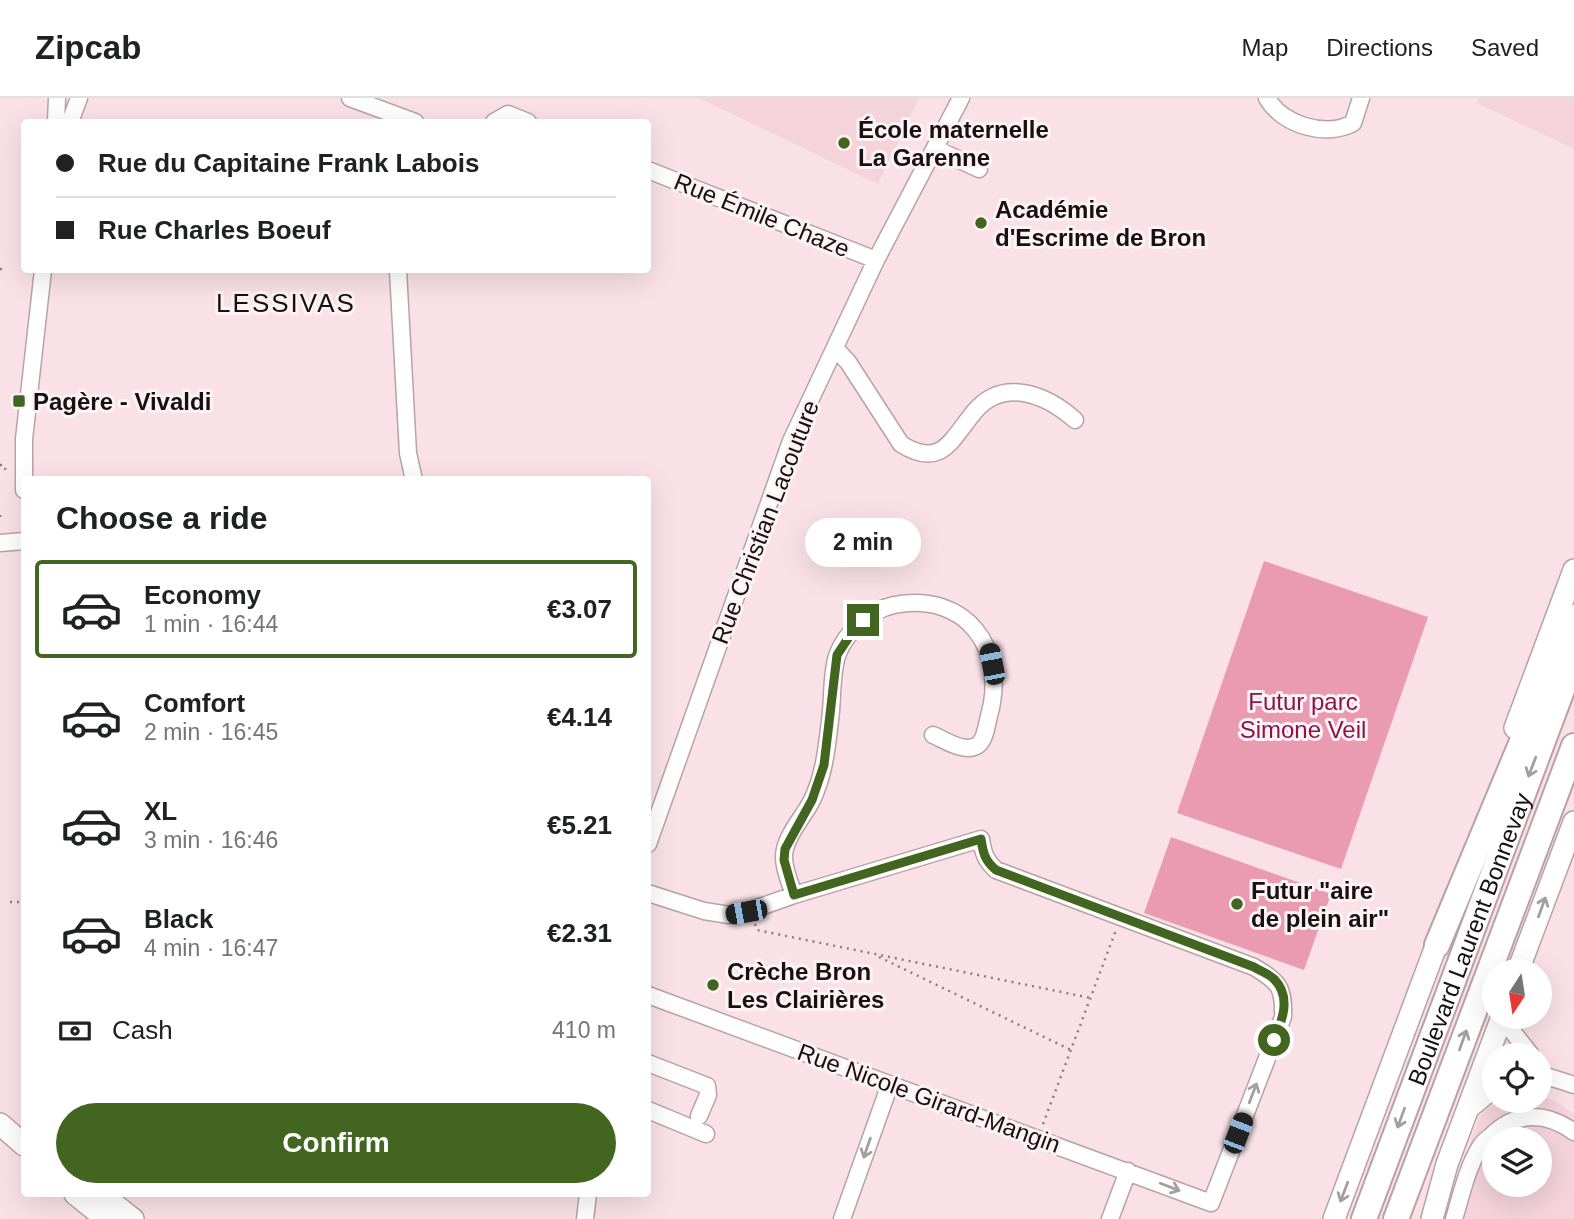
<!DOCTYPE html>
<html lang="en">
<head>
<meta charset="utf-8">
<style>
  :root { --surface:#fff; --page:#f6f6f6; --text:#202124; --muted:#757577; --line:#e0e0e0; --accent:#42661f }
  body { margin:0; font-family:Helvetica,sans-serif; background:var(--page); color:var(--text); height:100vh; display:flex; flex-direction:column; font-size:26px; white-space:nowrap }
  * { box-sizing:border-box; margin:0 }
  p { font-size:23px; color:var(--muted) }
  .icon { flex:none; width:38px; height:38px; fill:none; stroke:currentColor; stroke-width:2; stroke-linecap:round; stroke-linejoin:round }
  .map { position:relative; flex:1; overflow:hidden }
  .sheet { position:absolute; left:21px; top:378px; width:630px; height:721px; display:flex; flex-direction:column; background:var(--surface); border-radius:7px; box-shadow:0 7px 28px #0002 }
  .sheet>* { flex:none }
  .banner { position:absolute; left:21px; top:21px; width:630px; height:154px; border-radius:7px; box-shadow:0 7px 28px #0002; display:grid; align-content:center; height:154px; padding:0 35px; background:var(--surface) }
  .needle { width:46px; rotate:192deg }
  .fabs { position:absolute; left:1482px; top:861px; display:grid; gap:14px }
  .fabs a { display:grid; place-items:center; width:70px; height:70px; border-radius:50%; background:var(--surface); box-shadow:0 7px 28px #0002; font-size:35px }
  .end { position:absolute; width:32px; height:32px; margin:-16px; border:9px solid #42661f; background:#fff; box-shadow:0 0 0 4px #fff }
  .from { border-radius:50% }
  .bubble { position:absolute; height:49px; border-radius:24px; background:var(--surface); box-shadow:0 7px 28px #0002; font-size:23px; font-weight:700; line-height:49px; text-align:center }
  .car { position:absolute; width:21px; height:42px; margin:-21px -10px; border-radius:9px; box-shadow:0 0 5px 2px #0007; background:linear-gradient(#222 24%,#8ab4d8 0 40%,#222 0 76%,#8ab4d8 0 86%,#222 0) }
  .banner b { display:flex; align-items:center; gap:24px; height:66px; font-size:26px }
  .banner b+b { border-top:2px solid var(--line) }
  .banner i { width:18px; height:18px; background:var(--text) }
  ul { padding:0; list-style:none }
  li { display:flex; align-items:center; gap:21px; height:98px; margin:0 14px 10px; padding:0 21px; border:4px solid transparent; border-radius:7px }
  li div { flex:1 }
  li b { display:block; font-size:26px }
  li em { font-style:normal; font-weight:700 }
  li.selected { border-color:var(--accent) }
  li>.icon { width:63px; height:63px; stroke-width:1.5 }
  h2 { padding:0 35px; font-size:32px; line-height:84px }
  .pay { display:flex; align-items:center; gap:18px; height:77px; padding:0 35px; font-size:26px }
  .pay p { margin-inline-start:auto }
  .button { display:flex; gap:14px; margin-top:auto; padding:14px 35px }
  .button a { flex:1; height:80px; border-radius:42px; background:var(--accent); color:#fff; font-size:28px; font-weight:700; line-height:80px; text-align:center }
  header { display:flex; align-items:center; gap:42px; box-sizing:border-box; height:98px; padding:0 35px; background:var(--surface); border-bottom:2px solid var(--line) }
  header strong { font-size:33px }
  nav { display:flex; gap:38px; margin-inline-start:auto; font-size:24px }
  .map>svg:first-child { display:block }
  .built { fill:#f4d3db; fill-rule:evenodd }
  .green { fill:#ea9bb1 }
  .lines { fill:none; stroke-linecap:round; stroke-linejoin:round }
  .minor-casing { stroke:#b8a2a7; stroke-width:19 }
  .major-casing { stroke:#b8a2a7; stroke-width:24 }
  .highway-casing { stroke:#b8a2a7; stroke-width:28 }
  .path { stroke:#8c7c80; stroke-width:2.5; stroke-dasharray:2 5; stroke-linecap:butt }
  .minor { stroke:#fff; stroke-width:16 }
  .major { stroke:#fff; stroke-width:21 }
  .highway { stroke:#fff; stroke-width:24 }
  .oneway { stroke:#a39fa0 }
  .route { stroke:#42661f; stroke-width:9 }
  .poi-dot { fill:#42661f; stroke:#fdf3f5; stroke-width:2.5 }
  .labels { text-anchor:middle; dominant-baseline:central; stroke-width:6; stroke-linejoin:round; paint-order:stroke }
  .poi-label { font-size:24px; font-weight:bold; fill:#181012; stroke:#fdf3f5; text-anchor:start }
  .street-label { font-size:24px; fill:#181012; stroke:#fdf3f5 }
  .park-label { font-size:24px; fill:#8b1549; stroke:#fdf3f5 }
  .neighbourhood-label { font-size:26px; letter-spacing:2px; fill:#181012; stroke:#fdf3f5 }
</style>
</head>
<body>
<header>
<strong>Zipcab</strong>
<nav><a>Map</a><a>Directions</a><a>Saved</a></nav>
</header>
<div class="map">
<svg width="1574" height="1121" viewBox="0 0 1574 1121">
  <rect width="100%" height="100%" fill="#f9e1e7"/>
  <!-- built -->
  <path class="built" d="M699,0h220l-41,86z
    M1478,0h96v51l-97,-46z
    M1540,998l15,5 19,13v105h-129l35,-103 12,-11 11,-4h37zM1494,1041h46v46h-46z"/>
  <!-- green -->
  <path class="green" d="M1264,463l164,56 -87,252 -164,-56z
    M1171,739l160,57 -27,76 -160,-57z"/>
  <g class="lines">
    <defs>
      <path id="minor" d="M350,0l65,24
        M1267,0c15,27 59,40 86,25l8,-25
        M56,24l1,-24
        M70,24l9,-24
        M494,24l14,-8 20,8
        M936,51l43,20
        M648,72l228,90
        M398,172l10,183 6,27
        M835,250l13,14 53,82c41,26 51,-6 74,-33 29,-34 72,-16 100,9
        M24,392v-51l19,-169
        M0,445l24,-2
        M648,746l143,-403 85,-181 85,-162
        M648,795l56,18 25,4 17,-3 48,-17 187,-56c2,14 5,22 15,31l258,97c25,15 30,20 29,50l-72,186 -563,-208
        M794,797c-4,-13 -13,-32 -9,-46 4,-17 18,-32 26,-47 13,-25 16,-55 19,-82 3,-20 1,-45 7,-64 8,-24 34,-46 57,-51 72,-14 114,44 95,111 -2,8 -4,24 -11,29 -13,9 -33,-5 -45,-10
        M1501,919l30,38
        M648,965l59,23 1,9 -9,21
        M1540,979h9l25,8
        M648,1012l58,24
        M1466,1015l28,-23
        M585,1121l3,-25
        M842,1121l48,-135
        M1110,1121l18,-48
        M1454,1121c7,-23 13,-51 26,-72 2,-4 7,-8 11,-11 25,-25 55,-24 83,-4"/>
      <path id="major" d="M1515,630l59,-158
        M1518,873l56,-149
        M0,1026l24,21
        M75,1096l31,25
        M101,1096l32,25
        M1334,1121l108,-289
        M1432,1121l15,-55 55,-147"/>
      <g id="highway">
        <path d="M1437,847l137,-328"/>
        <path id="s1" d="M1364,1121l210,-561"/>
        <path d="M1396,1121l178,-473"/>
      </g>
    </defs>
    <!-- minor casing -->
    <use href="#minor" class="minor-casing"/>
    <!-- major casing -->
    <use href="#major" class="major-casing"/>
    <!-- highway casing -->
    <use href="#highway" class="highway-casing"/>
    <!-- path -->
    <path class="path" d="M0,171l6,1
      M0,367h4l3,9
      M0,419l1,-4
      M23,764l1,1
      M10,804h14
      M755,826l2,6 334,68
      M879,859l192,93
      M1043,1026l73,-194"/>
    <!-- minor -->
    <use href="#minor" class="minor"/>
    <!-- major -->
    <use href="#major" class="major"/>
    <!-- highway -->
    <use href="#highway" class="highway"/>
  </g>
  <!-- one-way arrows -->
  <defs><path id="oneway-shaft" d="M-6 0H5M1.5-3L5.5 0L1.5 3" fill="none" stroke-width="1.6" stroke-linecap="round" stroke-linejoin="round" transform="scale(1.75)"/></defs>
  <g class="oneway">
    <use href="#oneway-shaft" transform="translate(1532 669) rotate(111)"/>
    <use href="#oneway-shaft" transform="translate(1542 809) rotate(-70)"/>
    <use href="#oneway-shaft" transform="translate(1463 942) rotate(-70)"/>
    <use href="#oneway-shaft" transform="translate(1253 995) rotate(-69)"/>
    <use href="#oneway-shaft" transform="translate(1401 1020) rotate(110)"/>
    <use href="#oneway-shaft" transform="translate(867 1050) rotate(109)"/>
    <use href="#oneway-shaft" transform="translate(1170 1089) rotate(21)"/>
    <use href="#oneway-shaft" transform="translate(1344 1094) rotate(111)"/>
  </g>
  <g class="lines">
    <!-- route -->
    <path class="route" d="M863,522l-12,14 -14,21 -13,110 -12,35 -27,49 -1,11 10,35 187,-56c2,14 4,22 15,31l258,97c6,4 15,7 20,12 18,18 8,42 0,61"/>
  </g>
  <!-- markers -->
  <g class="poi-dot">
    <circle cx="844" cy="45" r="7"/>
    <circle cx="981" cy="125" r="7"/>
    <rect x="12" y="296" width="14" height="14" rx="3.5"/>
    <circle cx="1237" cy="806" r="7"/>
    <circle cx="713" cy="887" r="7"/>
  </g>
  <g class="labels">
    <!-- poi labels -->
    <g class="poi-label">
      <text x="858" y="31">École maternelle<tspan x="858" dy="28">La Garenne</tspan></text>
      <text x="995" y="111">Académie<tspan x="995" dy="28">d'Escrime de Bron</tspan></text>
      <text x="33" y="303">Pagère - Vivaldi</text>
      <text x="1251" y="792">Futur "aire<tspan x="1251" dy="28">de plein air"</tspan></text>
      <text x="727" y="873">Crèche Bron<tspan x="727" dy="28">Les Clairières</tspan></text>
    </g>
    <!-- street labels -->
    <g class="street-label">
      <text transform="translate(762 117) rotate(22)">Rue Émile Chaze</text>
      <text transform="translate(765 424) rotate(-69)">Rue Christian Lacouture</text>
      <text stroke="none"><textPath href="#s1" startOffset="299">Boulevard Laurent Bonnevay</textPath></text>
      <text transform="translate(929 1000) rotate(20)">Rue Nicole Girard-Mangin</text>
    </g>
    <!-- park labels -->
    <g class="park-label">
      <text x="1303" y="603">Futur parc<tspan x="1303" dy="28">Simone Veil</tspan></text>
    </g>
    <!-- neighbourhood labels -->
    <g class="neighbourhood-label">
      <text x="286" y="205">LESSIVAS</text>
    </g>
  </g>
</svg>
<div class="fabs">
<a><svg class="needle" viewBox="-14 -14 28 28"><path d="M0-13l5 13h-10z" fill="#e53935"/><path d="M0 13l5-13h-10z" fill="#757577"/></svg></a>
<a><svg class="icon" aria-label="locate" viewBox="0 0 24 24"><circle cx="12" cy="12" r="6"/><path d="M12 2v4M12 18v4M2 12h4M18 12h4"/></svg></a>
<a><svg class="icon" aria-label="layers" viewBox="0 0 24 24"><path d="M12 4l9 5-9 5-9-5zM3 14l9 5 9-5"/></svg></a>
</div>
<i class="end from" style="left:1274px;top:942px"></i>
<i class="end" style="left:863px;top:522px"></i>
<div class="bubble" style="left:805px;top:420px;width:116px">2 min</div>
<i class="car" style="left:992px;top:566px;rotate:349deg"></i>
<i class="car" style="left:746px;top:814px;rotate:260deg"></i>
<i class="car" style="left:1238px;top:1035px;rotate:21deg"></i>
<div class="banner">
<b><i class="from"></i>Rue du Capitaine Frank Labois</b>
<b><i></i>Rue Charles Boeuf</b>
</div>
<section class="sheet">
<h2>Choose a ride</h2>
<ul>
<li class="selected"><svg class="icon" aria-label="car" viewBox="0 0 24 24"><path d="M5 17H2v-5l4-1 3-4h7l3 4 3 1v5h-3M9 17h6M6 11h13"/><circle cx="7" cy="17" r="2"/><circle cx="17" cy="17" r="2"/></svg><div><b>Economy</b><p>1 min · 16:44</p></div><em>€3.07</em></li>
<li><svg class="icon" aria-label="car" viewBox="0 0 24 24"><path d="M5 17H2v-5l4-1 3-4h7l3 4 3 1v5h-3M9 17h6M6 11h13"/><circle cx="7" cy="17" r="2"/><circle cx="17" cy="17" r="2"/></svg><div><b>Comfort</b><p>2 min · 16:45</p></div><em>€4.14</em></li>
<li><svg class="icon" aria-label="car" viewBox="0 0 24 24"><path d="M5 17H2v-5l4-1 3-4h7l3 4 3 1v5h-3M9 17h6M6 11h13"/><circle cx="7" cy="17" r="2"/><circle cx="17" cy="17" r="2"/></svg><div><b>XL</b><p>3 min · 16:46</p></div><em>€5.21</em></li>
<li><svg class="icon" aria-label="car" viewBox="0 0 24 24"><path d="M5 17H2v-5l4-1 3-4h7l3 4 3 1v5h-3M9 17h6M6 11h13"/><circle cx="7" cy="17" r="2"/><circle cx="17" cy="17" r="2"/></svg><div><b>Black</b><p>4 min · 16:47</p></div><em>€2.31</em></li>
</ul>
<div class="pay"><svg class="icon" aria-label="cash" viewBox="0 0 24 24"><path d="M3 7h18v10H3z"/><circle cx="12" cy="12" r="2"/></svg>Cash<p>410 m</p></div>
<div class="button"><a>Confirm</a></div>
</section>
</div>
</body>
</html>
